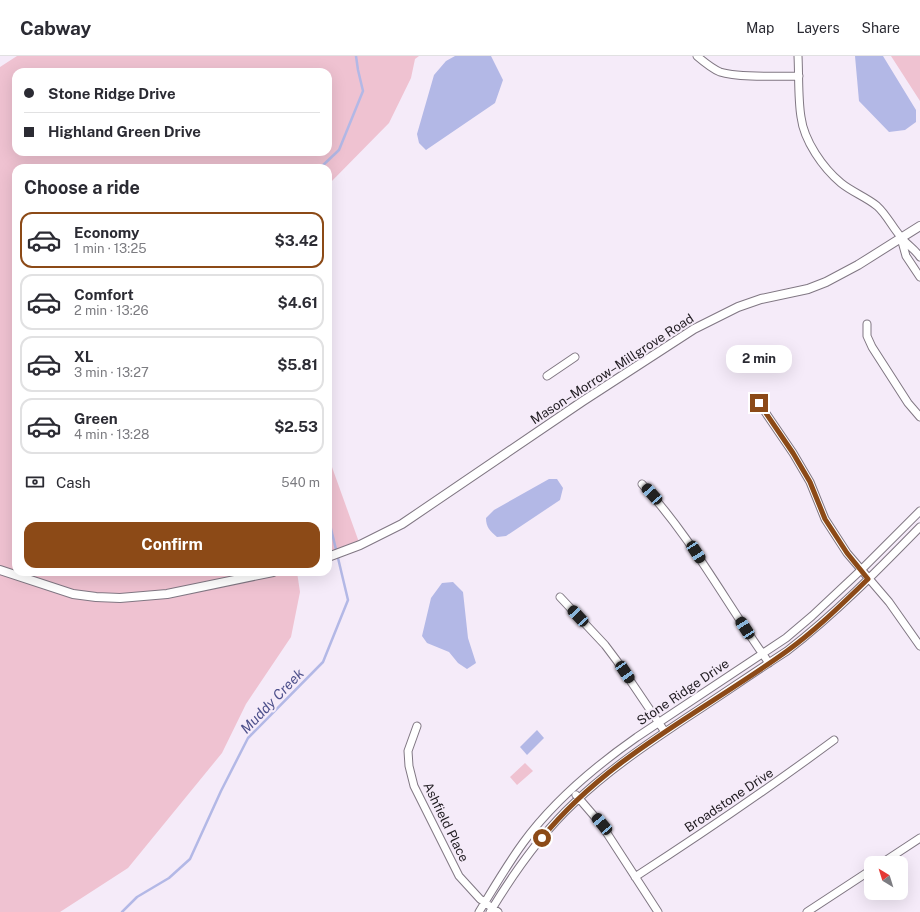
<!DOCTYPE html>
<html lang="en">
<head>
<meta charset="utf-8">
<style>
  :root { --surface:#fff; --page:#f2f2f3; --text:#2b2b33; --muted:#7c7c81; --line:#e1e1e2; --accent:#8c4a17 }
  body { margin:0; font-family:"Public Sans",sans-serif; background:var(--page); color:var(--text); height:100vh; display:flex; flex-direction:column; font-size:15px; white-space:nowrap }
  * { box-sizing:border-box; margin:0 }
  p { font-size:13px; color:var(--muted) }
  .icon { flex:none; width:22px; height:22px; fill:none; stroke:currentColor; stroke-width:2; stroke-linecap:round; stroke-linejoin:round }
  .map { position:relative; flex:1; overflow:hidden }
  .drawer { position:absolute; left:12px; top:108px; width:320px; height:412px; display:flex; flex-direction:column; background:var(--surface); border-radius:12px; box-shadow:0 4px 16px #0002 }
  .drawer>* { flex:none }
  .top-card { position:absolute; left:12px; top:12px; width:320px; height:88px; border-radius:12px; box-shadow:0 4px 16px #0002; display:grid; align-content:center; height:88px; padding:0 12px; background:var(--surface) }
  .needle { width:26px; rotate:322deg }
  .buttons { position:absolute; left:864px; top:800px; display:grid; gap:8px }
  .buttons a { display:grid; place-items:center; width:44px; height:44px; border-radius:8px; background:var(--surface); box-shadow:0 4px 16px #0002; font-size:20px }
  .end { position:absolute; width:18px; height:18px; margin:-9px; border:5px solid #8c4a17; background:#fff; box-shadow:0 0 0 2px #fff }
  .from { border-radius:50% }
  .bubble { position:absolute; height:28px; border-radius:12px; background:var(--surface); box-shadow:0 4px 16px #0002; font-size:13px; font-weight:700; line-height:28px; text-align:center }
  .car { position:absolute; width:12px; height:24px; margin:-12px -6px; border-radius:5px; box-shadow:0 0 3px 1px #0007; background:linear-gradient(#222 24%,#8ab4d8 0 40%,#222 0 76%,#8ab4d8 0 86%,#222 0) }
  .top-card b { display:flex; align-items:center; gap:14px; height:38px; font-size:15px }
  .top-card b+b { border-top:1px solid var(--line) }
  .top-card i { width:10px; height:10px; background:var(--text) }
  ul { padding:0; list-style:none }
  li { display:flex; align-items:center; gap:12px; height:56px; margin:0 8px 6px; padding:0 4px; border:2px solid var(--line); border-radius:12px }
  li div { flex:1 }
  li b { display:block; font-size:15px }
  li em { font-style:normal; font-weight:700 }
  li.on { border-color:var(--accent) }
  li>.icon { width:36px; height:36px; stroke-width:1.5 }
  h2 { padding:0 12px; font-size:18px; line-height:48px }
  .pay { display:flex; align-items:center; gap:10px; height:44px; padding:0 12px; font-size:15px }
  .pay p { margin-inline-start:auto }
  .action { display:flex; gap:8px; margin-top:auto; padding:8px 12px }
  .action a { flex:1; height:46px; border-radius:12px; background:var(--accent); color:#fff; font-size:16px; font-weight:700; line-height:46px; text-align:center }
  header { display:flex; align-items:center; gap:24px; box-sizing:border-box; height:56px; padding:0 20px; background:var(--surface); border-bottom:1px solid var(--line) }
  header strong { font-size:19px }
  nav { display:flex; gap:22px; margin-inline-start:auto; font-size:14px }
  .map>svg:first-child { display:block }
  .green { fill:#efc2d1; fill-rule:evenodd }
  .water { fill:#b3b8e6 }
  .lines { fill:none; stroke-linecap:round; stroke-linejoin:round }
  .stream { stroke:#b3b8e6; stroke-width:2.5 }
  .minor-casing { stroke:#807783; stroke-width:9 }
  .tertiary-casing { stroke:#807783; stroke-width:10 }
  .minor { stroke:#fff; stroke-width:7 }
  .tertiary { stroke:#fff; stroke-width:8 }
  .route { stroke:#8c4a17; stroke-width:5 }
  .labels { text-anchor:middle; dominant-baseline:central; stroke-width:4; stroke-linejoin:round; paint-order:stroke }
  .street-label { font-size:13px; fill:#201c21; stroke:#f5ebf9 }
  .water-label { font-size:14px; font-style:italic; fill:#4d508b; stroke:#f5ebf9 }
</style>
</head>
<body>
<header>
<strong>Cabway</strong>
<nav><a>Map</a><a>Layers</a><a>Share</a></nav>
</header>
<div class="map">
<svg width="920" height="856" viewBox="0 0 920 856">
  <rect width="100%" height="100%" fill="#f5ebf9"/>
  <!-- green -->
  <path class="green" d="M17,0h402l-4,3 -4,19 -22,45 -61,62v-17h-312v404h281l3,20 -9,45 -45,67 -24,49 -94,115 -68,44h-60v-845zM16,16h312v80h-312z
    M891,0h29v45z
    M328,400l32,89 -32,12z
    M525,707l8,8 -16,14 -7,-8z"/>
  <!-- water -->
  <path class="water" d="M455,0h36l12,24 -8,23 -69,47 -7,-7 -2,-9 17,-59 12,-14z
    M855,0h28l33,54v12l-11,8 -16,2 -30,-31z
    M549,423h8l6,9 -3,12 -54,36 -9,1c-7,-6 -11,-10 -11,-19l8,-8z
    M453,526l10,10 5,46 8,25 -9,6 -9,-6 -9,-11 -22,-9 -5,-7 9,-38 11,-15z
    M537,674l7,8 -17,17 -7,-8z"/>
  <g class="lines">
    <!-- stream -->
    <path class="stream" d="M320,112l19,-18 24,-59 -5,-21 -2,-14
      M122,856l15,-15 32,-19 21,-19 31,-68 27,-53 75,-76 25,-62 -20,-84"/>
    <defs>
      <path id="minor" d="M697,0c7,6 14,12 23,16 18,6 59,4 79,4
        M798,0c1,19 0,43 3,61 3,24 22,51 40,66 11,9 25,14 36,23 10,9 15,21 24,31 6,8 14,12 19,20
        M901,182l5,18 14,21
        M867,268v12l5,11 36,56 12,14
        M547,320l28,-19
        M759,347l34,50 17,29 15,37 22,34 42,49 31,44
        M642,428c50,54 84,119 127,179
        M560,541l45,48 12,16 48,71
        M417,670l-9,25 1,15 5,20 45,90 21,23 18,13
        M576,739l25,29 57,88
        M882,807l38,-25
        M635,821c68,-44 134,-89 199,-137
        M479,856c14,-23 28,-47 44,-69 29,-40 74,-78 114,-106l149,-99 26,-22 49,-46 59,-59
        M490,856c23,-38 50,-77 83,-108 34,-33 74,-60 113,-86 34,-22 67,-45 101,-67 48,-37 91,-81 133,-124
        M807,856l64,-42"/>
      <path id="tertiary" d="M328,501l32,-12 42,-21 181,-123 111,-72 44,-22 23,-8 47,-10 18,-7 32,-17 62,-39
        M0,514l73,24 23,3 24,1 47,-4 106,-22"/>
    </defs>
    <!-- minor casing -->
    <use href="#minor" class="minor-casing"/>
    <!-- tertiary casing -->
    <use href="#tertiary" class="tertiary-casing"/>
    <!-- minor -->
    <use href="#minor" class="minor"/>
    <!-- tertiary -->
    <use href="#tertiary" class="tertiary"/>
  </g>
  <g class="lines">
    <!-- route -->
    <path class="route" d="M542,782c65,-81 162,-127 245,-187 29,-21 55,-47 81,-72l-21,-26 -22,-34 -15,-37 -17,-29 -34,-50"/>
  </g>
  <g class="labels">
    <!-- street labels -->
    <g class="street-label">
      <text transform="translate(612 313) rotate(-33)">Mason–Morrow–Millgrove Road</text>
      <text transform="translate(683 636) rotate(-34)">Stone Ridge Drive</text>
      <text transform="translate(729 744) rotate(-34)">Broadstone Drive</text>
      <text transform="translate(446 766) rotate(64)">Ashfield Place</text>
    </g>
    <!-- water labels -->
    <g class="water-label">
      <text transform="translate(272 645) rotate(-46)">Muddy Creek</text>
    </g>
  </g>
</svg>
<div class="buttons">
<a><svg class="needle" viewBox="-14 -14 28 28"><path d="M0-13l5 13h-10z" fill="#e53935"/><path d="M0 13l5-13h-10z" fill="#7c7c81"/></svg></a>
</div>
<i class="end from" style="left:542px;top:782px"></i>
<i class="end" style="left:759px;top:347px"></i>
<div class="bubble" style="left:726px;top:289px;width:66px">2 min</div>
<i class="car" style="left:652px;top:438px;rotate:318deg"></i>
<i class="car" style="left:696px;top:496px;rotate:147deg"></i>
<i class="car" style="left:578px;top:560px;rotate:317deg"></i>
<i class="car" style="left:745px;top:572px;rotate:327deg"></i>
<i class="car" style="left:625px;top:616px;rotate:146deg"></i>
<i class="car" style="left:602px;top:768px;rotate:320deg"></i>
<div class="top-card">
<b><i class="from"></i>Stone Ridge Drive</b>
<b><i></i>Highland Green Drive</b>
</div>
<section class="drawer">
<h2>Choose a ride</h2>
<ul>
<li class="on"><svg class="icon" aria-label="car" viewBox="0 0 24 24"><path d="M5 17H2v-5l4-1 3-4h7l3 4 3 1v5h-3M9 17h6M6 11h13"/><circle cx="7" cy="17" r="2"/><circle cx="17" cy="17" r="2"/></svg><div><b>Economy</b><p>1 min · 13:25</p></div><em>$3.42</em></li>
<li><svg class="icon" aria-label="car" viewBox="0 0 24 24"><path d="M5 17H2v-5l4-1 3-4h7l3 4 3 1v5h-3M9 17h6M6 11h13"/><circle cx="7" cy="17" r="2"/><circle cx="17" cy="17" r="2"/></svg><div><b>Comfort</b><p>2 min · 13:26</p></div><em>$4.61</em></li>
<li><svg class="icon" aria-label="car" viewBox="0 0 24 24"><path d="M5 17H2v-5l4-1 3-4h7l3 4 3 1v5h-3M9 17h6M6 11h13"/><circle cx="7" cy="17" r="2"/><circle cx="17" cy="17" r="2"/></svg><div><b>XL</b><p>3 min · 13:27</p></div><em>$5.81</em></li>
<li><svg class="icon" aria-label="car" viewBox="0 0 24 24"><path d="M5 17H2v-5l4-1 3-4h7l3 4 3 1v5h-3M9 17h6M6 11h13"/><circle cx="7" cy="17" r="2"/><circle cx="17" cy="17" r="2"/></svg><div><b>Green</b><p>4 min · 13:28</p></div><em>$2.53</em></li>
</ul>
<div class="pay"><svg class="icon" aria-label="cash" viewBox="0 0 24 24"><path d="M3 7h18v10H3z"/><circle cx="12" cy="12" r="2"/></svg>Cash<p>540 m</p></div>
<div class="action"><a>Confirm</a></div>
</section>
</div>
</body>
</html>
